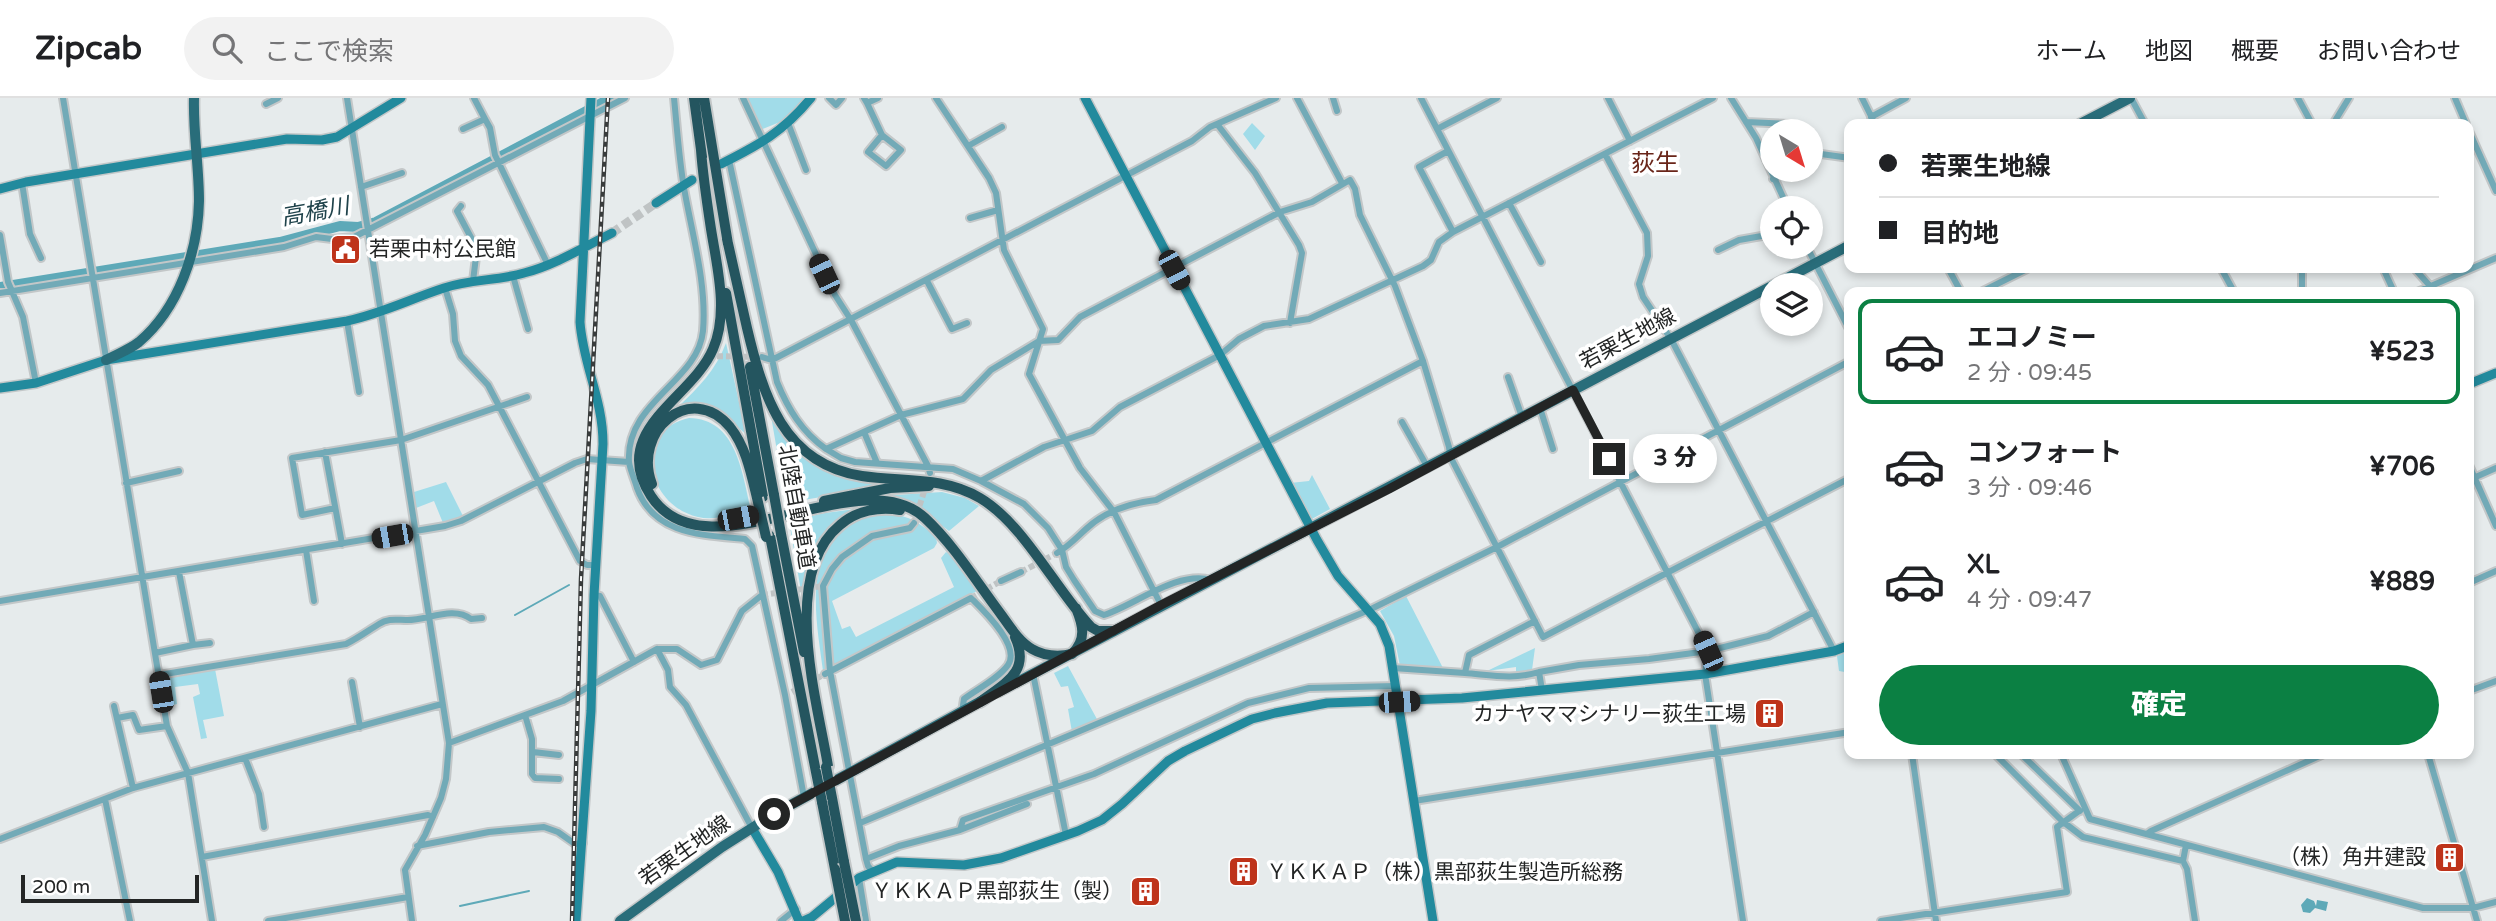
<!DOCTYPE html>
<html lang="ja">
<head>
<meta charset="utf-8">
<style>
  :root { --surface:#fff; --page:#f2f2f2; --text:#202124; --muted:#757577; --line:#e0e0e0; --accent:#0b8043 }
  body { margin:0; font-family:"Varela Round","Noto Sans JP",sans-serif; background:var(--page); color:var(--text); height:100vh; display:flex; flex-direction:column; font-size:26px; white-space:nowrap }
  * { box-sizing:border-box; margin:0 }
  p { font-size:23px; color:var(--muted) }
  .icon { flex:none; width:38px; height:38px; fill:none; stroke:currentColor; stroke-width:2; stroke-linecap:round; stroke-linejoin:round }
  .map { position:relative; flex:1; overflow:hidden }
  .panel { position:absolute; left:1844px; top:189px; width:630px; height:472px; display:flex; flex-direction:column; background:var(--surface); border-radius:14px; box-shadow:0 4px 10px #0003 }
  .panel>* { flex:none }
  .top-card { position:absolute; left:1844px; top:21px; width:630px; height:154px; border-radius:14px; box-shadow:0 4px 10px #0003; display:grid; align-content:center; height:154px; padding:0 35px; background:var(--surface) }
  .needle { width:46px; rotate:142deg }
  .fabs { position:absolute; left:1760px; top:21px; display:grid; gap:14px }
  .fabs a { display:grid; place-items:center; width:63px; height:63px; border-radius:50%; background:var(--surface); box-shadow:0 4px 10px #0003; font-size:35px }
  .scale { position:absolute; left:21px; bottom:18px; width:178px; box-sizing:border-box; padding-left:7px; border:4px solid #232525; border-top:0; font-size:19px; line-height:24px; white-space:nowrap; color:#232525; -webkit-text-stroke:5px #fff; paint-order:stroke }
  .end { position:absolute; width:32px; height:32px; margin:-16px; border:9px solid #232525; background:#fff; box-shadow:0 0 0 4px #fff }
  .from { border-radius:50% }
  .bubble { position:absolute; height:49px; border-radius:24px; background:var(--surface); box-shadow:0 4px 10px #0003; font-size:23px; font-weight:800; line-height:49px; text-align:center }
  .car { position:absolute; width:21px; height:42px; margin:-21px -10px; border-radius:9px; box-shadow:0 0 5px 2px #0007; background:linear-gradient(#222 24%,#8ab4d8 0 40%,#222 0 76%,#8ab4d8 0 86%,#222 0) }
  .top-card b { display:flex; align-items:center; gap:24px; height:66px; font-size:26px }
  .top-card b+b { border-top:2px solid var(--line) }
  .top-card i { width:18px; height:18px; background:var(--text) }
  ul { padding:12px 0 0; list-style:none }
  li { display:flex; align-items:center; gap:21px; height:105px; margin:0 14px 10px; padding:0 21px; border:4px solid transparent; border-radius:14px }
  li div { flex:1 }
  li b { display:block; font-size:26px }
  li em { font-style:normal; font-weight:800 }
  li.selected { border-color:var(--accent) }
  li>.icon { width:63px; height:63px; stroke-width:1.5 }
  .button { display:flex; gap:14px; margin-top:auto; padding:14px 35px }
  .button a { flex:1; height:80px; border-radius:42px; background:var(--accent); color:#fff; font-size:28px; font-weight:800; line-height:80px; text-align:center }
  header { display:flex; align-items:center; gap:42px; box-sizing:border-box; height:98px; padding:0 35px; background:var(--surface); border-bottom:2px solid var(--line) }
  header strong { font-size:33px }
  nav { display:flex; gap:38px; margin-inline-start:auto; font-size:24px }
  .search { width:490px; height:63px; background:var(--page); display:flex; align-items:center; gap:18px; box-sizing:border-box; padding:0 24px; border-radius:38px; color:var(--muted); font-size:26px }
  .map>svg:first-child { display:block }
  .green { fill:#a1dce9 }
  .water { fill:#5ea9b8 }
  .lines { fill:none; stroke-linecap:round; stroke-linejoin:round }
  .stream { stroke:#5ea9b8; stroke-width:2 }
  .river { stroke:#5ea9b8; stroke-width:10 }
  .street-tunnel { stroke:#bfc3c4; stroke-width:6; stroke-dasharray:6 3; stroke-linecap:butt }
  .secondary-tunnel { stroke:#bfc3c4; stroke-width:9; stroke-dasharray:9 4.5; stroke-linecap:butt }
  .street-casing { stroke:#c3c7c8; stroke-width:10 }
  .secondary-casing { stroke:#c3c7c8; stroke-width:12 }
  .primary-casing { stroke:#c3c7c8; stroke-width:13 }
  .highway-casing { stroke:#c3c7c8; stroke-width:14 }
  .street { stroke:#72aab7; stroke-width:6 }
  .secondary { stroke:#228a9d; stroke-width:9 }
  .primary { stroke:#296d7a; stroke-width:10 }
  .highway { stroke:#24555f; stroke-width:10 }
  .rail-casing { stroke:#393c3c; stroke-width:4.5 }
  .rail { stroke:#fff; stroke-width:2; stroke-dasharray:5; stroke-linecap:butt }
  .highway-bridge-casing { stroke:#c3c7c8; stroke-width:14; stroke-linecap:butt }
  .highway-bridge { stroke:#24555f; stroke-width:10 }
  .route { stroke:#232525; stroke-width:9 }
  .labels { text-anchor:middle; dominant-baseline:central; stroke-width:7; stroke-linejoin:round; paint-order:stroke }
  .poi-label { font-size:21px; fill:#232525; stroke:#fff; text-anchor:end }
  .street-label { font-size:21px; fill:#232525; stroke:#fff }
  .water-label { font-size:23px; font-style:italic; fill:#20434b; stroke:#fff }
  .quarter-label { font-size:24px; fill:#692519; stroke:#fff }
</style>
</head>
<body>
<header>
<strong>Zipcab</strong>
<div class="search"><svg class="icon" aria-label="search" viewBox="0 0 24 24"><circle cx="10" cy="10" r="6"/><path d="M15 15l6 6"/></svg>ここで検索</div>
<nav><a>ホーム</a><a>地図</a><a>概要</a><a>お問い合わせ</a></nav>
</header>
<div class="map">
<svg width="2496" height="823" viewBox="0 0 2496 823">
  <rect width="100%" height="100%" fill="#e6ebec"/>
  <!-- green -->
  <path class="green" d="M747,0h60l-17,20 -30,12z
    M1252,25l13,13 -10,14 -12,-16z
    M726,245l20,91c-25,-20 -35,-35 -69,-26 21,-20 39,-38 49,-65z
    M771,318c33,57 64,62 126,68l-111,19z
    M689,320c48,1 53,55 62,92 -17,4 -36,11 -53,7 -52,-12 -67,-86 -9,-99z
    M1312,377l18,34 -20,11 -20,-37 19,-2z
    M446,384l17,34 -20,7 -9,-22 -18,7 -2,-16z
    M942,394l23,6 14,8 -30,25c-23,-17 -39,-31 -68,-35z
    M871,409c-11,5 -25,9 -35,16 -22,14 -31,50 -34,74l-13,-76 36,-8z
    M889,416c20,1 32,10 47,23l1,6 -3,5 -102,53 10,28 8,-3 6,11 98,-50 -13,-29 5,-6 5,3 26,36 -154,80c-6,-48 -22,-118 29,-148 11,-6 25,-7 37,-9z
    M1406,498l37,72 -43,-2 -6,-30 -14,-25z
    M1535,550l-3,22 -16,5v-8l-29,4z
    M1850,553v22l-11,-2 -2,-15z
    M1068,568l30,55 -26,11 -4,-23 6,-2 -6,-21 -7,1 -7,-14z
    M215,571l9,47 -21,4 4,18 -6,1 -8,-42 7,-3 -2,-10 -23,3 2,17 -8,2 -5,-30z"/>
  <!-- water -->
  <path class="water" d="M2307,800l7,3 2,5 1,-6 11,2 -2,9 -11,-3 -5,5 -7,-1 -2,-7z"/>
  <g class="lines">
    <!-- stream -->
    <path class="stream" d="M515,517l54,-30
      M460,808l69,-15"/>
    <!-- river -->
    <path class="river" d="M0,189l280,-45 60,-16 18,1 18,-5 235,-124"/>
    <!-- street-tunnel -->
    <path class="street-tunnel" d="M708,258l49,1
      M914,425l16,-50
      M1021,474l36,-19
      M762,497l61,-9
      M971,500l30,-17
      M792,594l33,-18"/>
    <!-- secondary-tunnel -->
    <path class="secondary-tunnel" d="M612,135l44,-30"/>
    <defs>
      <path id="street" d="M63,0l104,628 21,47 24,148
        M347,0l102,645 -3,36 -5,19 -16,37 -20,35 7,51
        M674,0c3,30 5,60 10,90 8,46 23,96 19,143 -5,51 -78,71 -74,131 1,8 6,18 8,26 17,47 65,47 108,51l7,7 33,149 19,102
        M743,0l92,197 16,25 77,146 2,7
        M829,0l7,7 6,-7
        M864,0l3,5 11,-5
        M936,0l53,80 7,15 8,57 39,79 -14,45 51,94 34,44 47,93
        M1297,0l45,85
        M1333,0l4,13
        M1421,0l287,553 -3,23 38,247
        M1608,0l22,43
        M1731,0l25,40 32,70
        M1862,0l13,26
        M2131,0l14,26
        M2298,0l14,26
        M2455,0l11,26
        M867,5l15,32 19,15 -15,16 -18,-14 14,-17
        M266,6l12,-6
        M1871,19l35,-19
        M485,21l5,9 5,27 53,110
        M1746,24l42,2
        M788,25l18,47
        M1217,26l38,49 44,72 3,8 -12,70
        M2333,26l16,-26
        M463,31l22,-10 -11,-21
        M1437,31l60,-31
        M2469,33l27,60
        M968,48l34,-19
        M1448,53l-29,16 34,65
        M1605,56l42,79 1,23 -9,28 4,13 28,42 163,312
        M1811,60l10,-4 29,4
        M729,62l48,222c11,27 25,50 49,67l75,-34 62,-16 28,-29 48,-29 19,-1 22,-23 200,-105 32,-10 38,-22 5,9 5,26 35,71 28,75 26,86 1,9 93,181 307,-159
        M1773,81l17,-9
        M22,85l8,51 11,24
        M361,89l41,-14
        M1509,105l32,59
        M461,108l-4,5 20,38 -4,32
        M970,120l28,-8
        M0,137l8,47 15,35 13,66
        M1807,149l43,84
        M1718,152l21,-10 34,-6
        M1948,170l13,24
        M2221,170l13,24
        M2302,170v24
        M2383,170l11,24
        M2414,170l16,18
        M513,178l15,53
        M927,183l25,48 15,-6
        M445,190l8,26 2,27 6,15 27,29 92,176 7,4h9
        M1981,194l48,-24
        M2417,194l79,-34
        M0,195l284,-46 32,-10 16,2 22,-2 271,-139
        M347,223l12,71
        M762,259l10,3 420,-219 18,-14 66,-29
        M1508,279l14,40
        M1540,310l13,41
        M1402,324l26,46
        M864,334l13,31
        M826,351l15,9 14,4 98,7 28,12 43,23 24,24 14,22 4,17 8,13 21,31 9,4c31,-10 74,-45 107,-35
        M325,354l17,92
        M2469,367l27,61
        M2469,382l27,-12
        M981,383l63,-34 48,-16 28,-24 100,-52 19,-16 25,-13 45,-7 114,-53 8,-6 8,-18 14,-10 260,-134
        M126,385l53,-12
        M335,410l-33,7 -10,-57 109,-18 126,-43
        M306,452l8,51
        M1057,455c12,-7 19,-15 29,-24 19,-18 45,-26 70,-29l267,-139
        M1001,483l20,-9
        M2469,485l27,-12
        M594,497l6,1 34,66
        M0,503l445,-75 16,-5 114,-58 12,-4 42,3
        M1535,523l-66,34 -4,18c26,2 49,7 74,-1
        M193,547l17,-2
        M657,551l11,21 2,17 16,18 66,123
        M155,555l38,-8 -14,-73
        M1393,570l72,5
        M825,576l146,-76c13,13 50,48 37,67 -10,14 -31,24 -44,34l-2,13
        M1033,576l33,161
        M159,577l187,-31c12,-6 23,-14 33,-20 9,-6 18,-4 27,-4 20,1 47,-15 65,-1l11,-1
        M352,584l8,45
        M1542,592l-3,-18 40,-7 70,-6 59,-8 60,-15 46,-24
        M2469,593l27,-10
        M114,608l19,82
        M525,617l7,24v35l3,4 24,1
        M117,620l16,-3 6,15 28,-4
        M449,645l114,-42 94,-52h20l24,16 16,-5 25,-49 20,-16
        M533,654l26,3
        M1912,656l24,167
        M1995,656l67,67 21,16 100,24
        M2021,656l59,57
        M2061,656l29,65 333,89h50l23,-6
        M2428,656l49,167
        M245,660l14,36 5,33
        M105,701l25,122
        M1414,703l436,-69
        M1027,706l-67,26 3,-10 131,-46 154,-71 61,-15 87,-2
        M860,725l509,-213 128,-63 353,-186
        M2147,736l4,-3 173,-77
        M0,741l133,-51 309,-84
        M2186,747l-3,16 4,8 8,52
        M417,748l72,-14 55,-5 14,5 17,12 8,-1
        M202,759l226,-42 5,2
        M866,761l-36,-188 -7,-85 9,-17 10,-12 30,-21 38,-8 4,-5
        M873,774l-5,-6 -2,-7 33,-13 61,-16
        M859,780l7,43
        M268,823l140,-24
        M781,823l15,-12
        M1881,823l186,-29 -10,-65 22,-16"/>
      <path id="secondary" d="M1085,0l232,442 21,36 42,48 9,22 44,275
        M721,66c38,-19 62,-32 90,-66
        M0,91l26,-7 261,-43 35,1 15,-3 64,-39
        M656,105l36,-23
        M2469,286l27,-11
        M0,290l36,-5 70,-23 241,-39c36,-8 63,-22 97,-33 26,-9 54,-7 80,-15 31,-8 60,-26 88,-40
        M752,730l26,44 21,49
        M576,823l15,-210 3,-116 9,-151c0,-45 -20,-79 -23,-122l11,-224
        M803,823l9,-4 47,-39 38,-16 67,3 37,-7 77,-27 24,-11 20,-16 46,-43 17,-10 67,-32 23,-6 52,-10 135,-5 243,-24 129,-23 16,-6"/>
      <path id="primary" d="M2080,26l50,-26
        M106,262c11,-6 23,-10 33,-18 40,-34 59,-91 60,-141 0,-35 -6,-68 -5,-103
        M998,594l852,-447
        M620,823l102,-74 52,-33 211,-115"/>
      <path id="highway" d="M694,0l8,59
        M704,0l24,146
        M701,52c2,27 6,53 10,79 6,38 18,83 2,120 -21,50 -105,81 -62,147 55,84 208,-39 274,22 29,27 51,63 75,95 9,12 18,28 32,36 12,7 26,8 40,5 15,-15 11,-29 4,-46
        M727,141c7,30 13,59 20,89 16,67 36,136 115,148 40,6 81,0 118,22 44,26 76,92 111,129l7,4h15
        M726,195l37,204
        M750,269l24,128
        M652,386c-20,-52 38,-104 78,-57 16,20 21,46 27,71
        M824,403l66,-13 39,-2
        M781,436l23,118
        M770,438l46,236
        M980,604c25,-19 51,-30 35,-65
        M828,668c-11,-66 -48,-192 12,-241 16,-14 39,-19 60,-15
        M832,700l12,64
        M822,704l13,67"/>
    </defs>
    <!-- street casing -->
    <use href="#street" class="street-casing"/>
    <!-- secondary casing -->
    <use href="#secondary" class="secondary-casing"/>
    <!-- primary casing -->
    <use href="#primary" class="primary-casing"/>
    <!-- highway casing -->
    <use href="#highway" class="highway-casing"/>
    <!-- street -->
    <use href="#street" class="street"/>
    <!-- secondary -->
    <use href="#secondary" class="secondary"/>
    <!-- primary -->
    <use href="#primary" class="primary"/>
    <!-- highway -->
    <use href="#highway" class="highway"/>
    <defs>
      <path id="rail" d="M572,823l9,-342 27,-481"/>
    </defs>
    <!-- rail casing -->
    <use href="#rail" class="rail-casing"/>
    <!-- rail -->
    <use href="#rail" class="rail"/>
    <defs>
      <path id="highway-bridge" d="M774,397l7,39
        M757,400l9,39
        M826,669l6,31
        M816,674l6,30
        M844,764l12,59
        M835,771l10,52"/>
    </defs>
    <!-- highway-bridge casing -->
    <use href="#highway-bridge" class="highway-bridge-casing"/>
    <!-- highway-bridge -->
    <use href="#highway-bridge" class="highway-bridge"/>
  </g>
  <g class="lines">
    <!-- route -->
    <path class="route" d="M774,716l387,-209 228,-116 184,-99 36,69"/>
  </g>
  <!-- icons -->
  <defs>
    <symbol id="civic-square" viewBox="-11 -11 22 22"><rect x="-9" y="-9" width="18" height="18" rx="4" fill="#be331a" stroke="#fff"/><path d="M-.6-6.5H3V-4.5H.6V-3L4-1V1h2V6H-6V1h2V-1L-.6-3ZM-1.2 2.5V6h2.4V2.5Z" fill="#fff"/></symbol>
    <symbol id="building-square" viewBox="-11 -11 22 22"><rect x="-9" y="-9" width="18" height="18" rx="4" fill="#be331a" stroke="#fff"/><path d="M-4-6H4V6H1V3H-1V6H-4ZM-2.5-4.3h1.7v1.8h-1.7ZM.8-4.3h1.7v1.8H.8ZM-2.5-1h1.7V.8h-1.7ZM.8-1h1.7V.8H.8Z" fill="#fff"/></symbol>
  </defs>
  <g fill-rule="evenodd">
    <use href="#civic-square" x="328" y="134" width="35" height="35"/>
    <use href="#building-square" x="1752" y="598" width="35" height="35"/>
    <use href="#building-square" x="2432" y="742" width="35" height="35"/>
    <use href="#building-square" x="1226" y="756" width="35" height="35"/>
    <use href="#building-square" x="1128" y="776" width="35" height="35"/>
  </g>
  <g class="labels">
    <!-- poi labels -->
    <g class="poi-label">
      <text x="369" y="151" text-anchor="start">若栗中村公民館</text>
      <text x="1746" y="616">カナヤママシナリー荻生工場</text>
      <text x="2426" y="759">（株）角井建設</text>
      <text x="1266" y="774" text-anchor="start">ＹＫＫＡＰ（株）黒部荻生製造所総務</text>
      <text x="1123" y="793">ＹＫＫＡＰ黒部荻生（製）</text>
    </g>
    <!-- street labels -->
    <g class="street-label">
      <text transform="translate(1628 241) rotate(-28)">若栗生地線</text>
      <text transform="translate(796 409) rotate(80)">北陸自動車道</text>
      <text transform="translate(685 753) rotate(-35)">若栗生地線</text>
    </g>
    <!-- water labels -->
    <g class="water-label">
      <text transform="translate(315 114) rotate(-10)">高橋川</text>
    </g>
    <!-- quarter labels -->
    <g class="quarter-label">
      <text x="1655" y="65">荻生</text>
    </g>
  </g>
</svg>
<div class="fabs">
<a><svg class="needle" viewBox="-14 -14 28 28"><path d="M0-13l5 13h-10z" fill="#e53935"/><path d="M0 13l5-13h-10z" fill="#757577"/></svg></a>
<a><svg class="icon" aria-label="locate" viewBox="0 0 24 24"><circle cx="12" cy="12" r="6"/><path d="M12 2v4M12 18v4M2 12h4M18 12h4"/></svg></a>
<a><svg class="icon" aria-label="layers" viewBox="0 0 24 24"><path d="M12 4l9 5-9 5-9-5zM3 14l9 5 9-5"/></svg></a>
</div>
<div class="scale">200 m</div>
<i class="end from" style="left:774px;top:716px"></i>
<i class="end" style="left:1609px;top:361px"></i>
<div class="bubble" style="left:1633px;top:336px;width:84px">3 分</div>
<i class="car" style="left:1174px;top:172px;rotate:152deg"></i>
<i class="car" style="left:824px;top:176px;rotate:335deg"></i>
<i class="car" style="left:738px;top:420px;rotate:79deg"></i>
<i class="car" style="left:392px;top:438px;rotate:260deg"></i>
<i class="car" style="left:1708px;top:553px;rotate:336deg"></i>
<i class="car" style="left:161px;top:594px;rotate:351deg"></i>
<i class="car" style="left:1399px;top:604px;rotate:87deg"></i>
<div class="top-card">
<b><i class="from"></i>若栗生地線</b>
<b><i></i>目的地</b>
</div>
<section class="panel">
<ul>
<li class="selected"><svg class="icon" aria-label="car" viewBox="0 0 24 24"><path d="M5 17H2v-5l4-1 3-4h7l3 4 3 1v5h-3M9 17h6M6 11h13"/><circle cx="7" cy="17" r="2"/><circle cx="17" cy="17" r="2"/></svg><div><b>エコノミー</b><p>2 分 · 09:45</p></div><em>¥523</em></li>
<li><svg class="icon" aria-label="car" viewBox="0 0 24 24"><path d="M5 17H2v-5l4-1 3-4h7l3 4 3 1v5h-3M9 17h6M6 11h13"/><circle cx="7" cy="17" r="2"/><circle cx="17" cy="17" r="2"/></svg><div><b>コンフォート</b><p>3 分 · 09:46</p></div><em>¥706</em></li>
<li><svg class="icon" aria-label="car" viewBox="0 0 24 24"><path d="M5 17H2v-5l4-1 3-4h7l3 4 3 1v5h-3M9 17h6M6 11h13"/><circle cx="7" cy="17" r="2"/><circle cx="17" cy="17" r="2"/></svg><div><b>XL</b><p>4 分 · 09:47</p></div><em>¥889</em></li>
</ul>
<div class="button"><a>確定</a></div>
</section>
</div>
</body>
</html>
